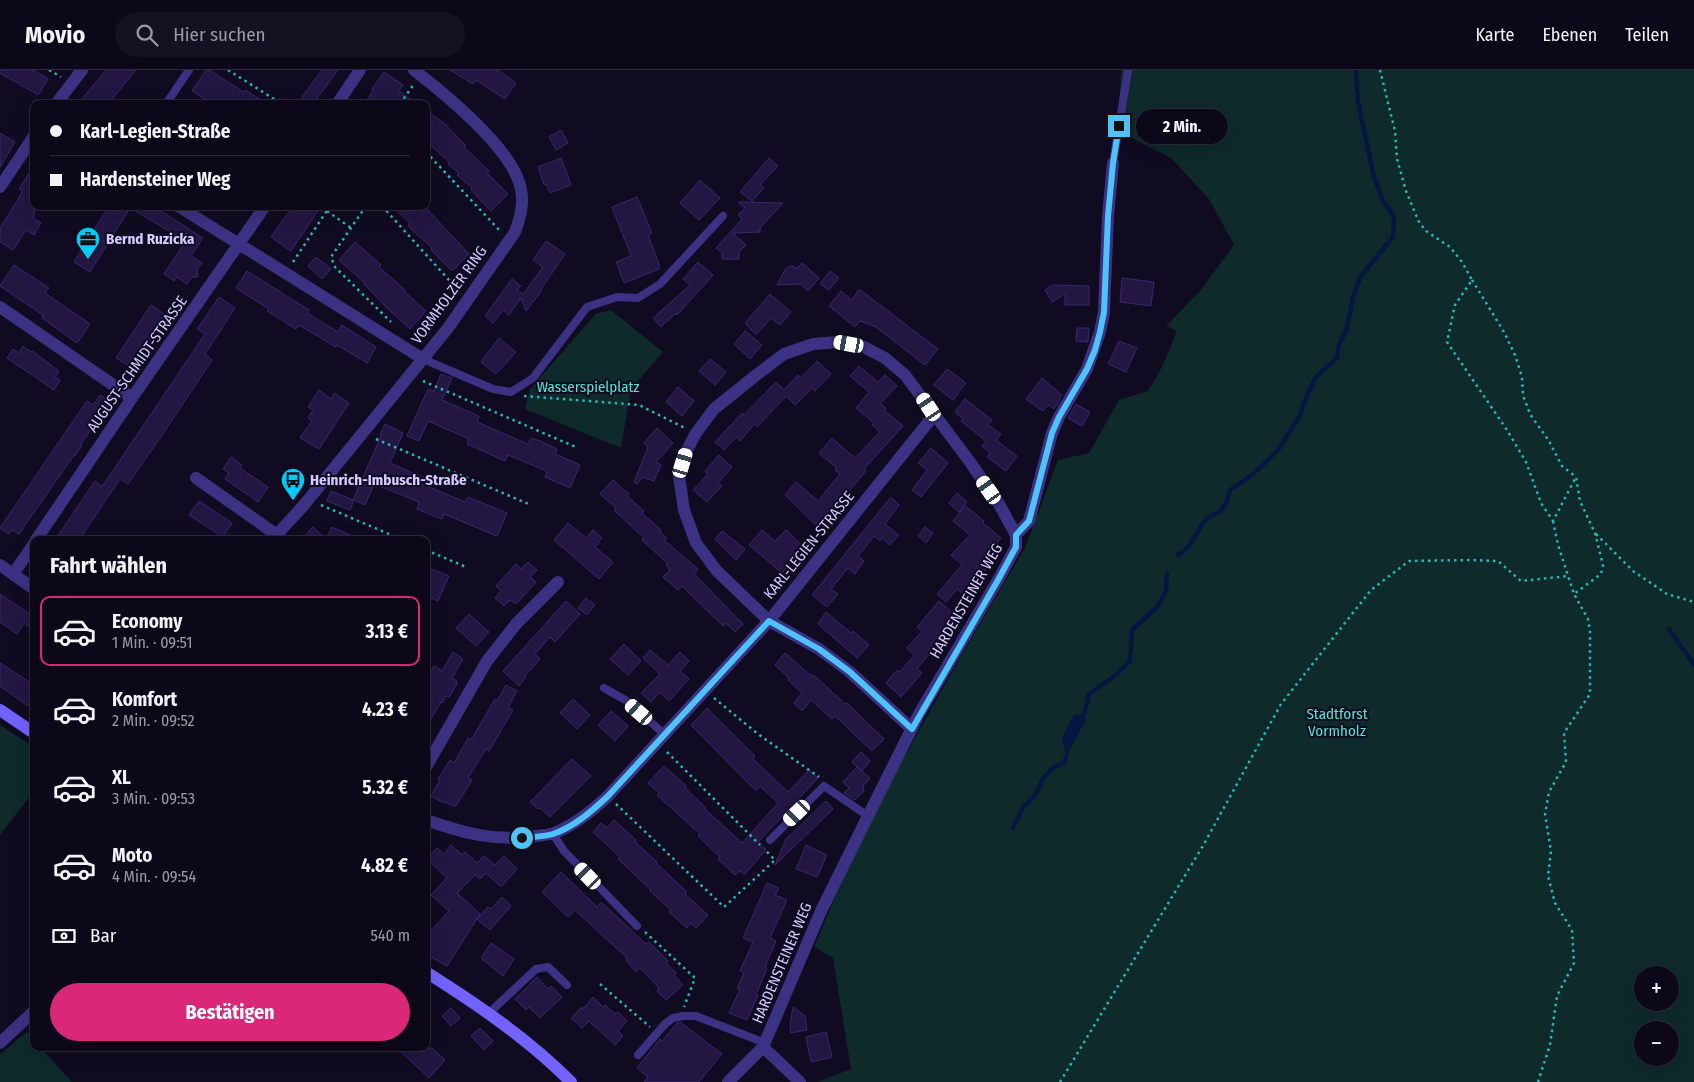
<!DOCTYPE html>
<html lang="de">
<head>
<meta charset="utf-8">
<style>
  :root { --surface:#0d0819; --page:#161122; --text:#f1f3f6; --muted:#9a9aa2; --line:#2d2938; --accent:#db2777 }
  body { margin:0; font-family:"Fira Sans Condensed",sans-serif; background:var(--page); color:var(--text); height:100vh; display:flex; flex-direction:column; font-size:19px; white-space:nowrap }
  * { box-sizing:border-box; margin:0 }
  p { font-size:16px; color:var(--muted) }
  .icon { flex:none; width:28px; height:28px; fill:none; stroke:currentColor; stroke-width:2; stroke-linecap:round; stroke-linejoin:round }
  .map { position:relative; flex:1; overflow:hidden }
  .details { position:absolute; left:30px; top:466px; width:400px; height:515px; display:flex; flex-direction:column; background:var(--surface); border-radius:10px; box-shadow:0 5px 20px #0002,0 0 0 1px var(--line) }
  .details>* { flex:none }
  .hud { position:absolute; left:30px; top:30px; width:400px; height:110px; border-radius:10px; box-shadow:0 5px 20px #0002,0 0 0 1px var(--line); display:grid; align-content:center; height:110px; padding:0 20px; background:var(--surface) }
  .tools { position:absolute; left:1634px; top:896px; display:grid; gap:10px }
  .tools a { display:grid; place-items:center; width:45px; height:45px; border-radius:50%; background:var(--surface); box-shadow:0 5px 20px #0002,0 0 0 1px var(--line); font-size:25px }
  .end { position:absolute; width:22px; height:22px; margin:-11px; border:6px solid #4fc3f7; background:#111; box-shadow:0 0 0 2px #111 }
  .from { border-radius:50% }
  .bubble { position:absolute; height:35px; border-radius:18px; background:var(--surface); box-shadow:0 5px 20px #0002,0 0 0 1px var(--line); font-size:16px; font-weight:700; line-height:35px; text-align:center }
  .car { position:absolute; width:15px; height:30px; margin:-15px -8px; border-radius:6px; box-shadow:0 0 4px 1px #0007; background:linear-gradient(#fff 24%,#345 0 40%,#fff 0 76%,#345 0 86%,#fff 0) }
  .hud b { display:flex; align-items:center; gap:18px; height:48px; font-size:19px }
  .hud b+b { border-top:1px solid var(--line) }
  .hud i { width:12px; height:12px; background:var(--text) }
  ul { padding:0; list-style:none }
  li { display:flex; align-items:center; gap:15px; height:70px; margin:0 10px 8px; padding:0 10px; border:2px solid transparent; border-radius:10px }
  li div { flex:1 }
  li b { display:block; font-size:19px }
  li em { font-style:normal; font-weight:700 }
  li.active { border-color:var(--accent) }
  li>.icon { width:45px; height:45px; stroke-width:1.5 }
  h2 { padding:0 20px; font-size:22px; line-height:60px }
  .pay { display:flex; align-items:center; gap:12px; height:55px; padding:0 20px; font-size:19px }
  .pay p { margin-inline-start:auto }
  .primary-button { display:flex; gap:10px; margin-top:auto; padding:10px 20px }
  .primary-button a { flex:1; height:58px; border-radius:30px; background:var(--accent); color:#fff; font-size:20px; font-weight:700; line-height:58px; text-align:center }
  header { display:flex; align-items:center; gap:30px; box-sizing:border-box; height:70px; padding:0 25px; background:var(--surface); border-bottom:1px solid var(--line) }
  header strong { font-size:24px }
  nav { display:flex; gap:28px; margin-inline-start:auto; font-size:18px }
  .search { width:350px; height:45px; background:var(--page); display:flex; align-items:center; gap:12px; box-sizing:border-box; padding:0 18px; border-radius:28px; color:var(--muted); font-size:19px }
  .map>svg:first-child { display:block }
  .green { fill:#0e2a2b; fill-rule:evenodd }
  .water { fill:#051640 }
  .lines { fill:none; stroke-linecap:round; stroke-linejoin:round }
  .stream { stroke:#051640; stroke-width:4.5 }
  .building { fill:#231643; stroke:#3b2671 }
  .path { stroke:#24b8ba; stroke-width:2.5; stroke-dasharray:2.5 4; stroke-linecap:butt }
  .service { stroke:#3c3284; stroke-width:8 }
  .minor { stroke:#3c3284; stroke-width:12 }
  .secondary { stroke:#7262ff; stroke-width:12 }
  .route { stroke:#4fc3f7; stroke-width:6 }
  .labels { text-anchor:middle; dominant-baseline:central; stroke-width:4; stroke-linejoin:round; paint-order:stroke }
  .poi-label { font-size:15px; font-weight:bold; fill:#d5cbff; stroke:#110b21; text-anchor:start }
  .street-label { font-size:15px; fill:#d5cbff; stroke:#110b21 }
  .park-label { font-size:15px; fill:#4ee8ce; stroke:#110b21 }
</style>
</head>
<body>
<header>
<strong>Movio</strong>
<div class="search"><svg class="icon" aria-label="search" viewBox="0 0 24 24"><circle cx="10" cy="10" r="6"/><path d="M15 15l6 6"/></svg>Hier suchen</div>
<nav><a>Karte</a><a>Ebenen</a><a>Teilen</a></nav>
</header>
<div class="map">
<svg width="1694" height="1012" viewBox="0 0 1694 1012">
  <rect width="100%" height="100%" fill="#110b21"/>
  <!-- green -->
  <path class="green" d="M1121,0h573v1012h-877l34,-13 -18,-111 -19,-11 22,-52 52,-109 72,-128 65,-110 33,-88 31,-7 30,-53 29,-9 14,-24 15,-36 -11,-5 34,-35 34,-46 -25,-46 -38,-41 -53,-27zM1642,905h28v27h-28zM1642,960h28v28h-28z
    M611,240l52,42 -32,37 -10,59 -96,-39 5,-20 66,-75z
    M0,655l34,22v44l-34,44z
    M27,962l7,8v8h7l31,34h-72v-28z"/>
  <!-- water -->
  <path class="water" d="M1074,644h10l3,4 -21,39 -4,-19z"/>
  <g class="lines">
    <!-- stream -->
    <path class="stream" d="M1178,485c21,-11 16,-35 42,-43l7,-11 3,-11 23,-16 25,-24 22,-35 6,-17 10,-21 21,-19 2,-14 7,-13 8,-37 7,-18 32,-39 1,-21 -11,-15 -9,-24 -16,-75 -2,-32
      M1669,559l25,36
      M1084,644l5,-20 28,-20 13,-13 2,-31 25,-23 9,-16 1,-17
      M1013,758l10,-21 12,-11 9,-19 10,-10 10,-4 2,-6"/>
  </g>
  <!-- building -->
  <path class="building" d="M0,0h33l15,9 -10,16 -38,-22z
    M106,0h30l-28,34h-20l-6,-5z
    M206,0h3l35,22 1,-2 23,14h-55l-21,-13z
    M322,0h16l-25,34h-16z
    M450,0h48l18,13 -11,16 -29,-19 -3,4z
    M384,2l19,13 -4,6 17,13h-52l9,-13 -1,-2z
    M426,41l18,12 22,23 -2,1 25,24 -2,2 21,21 -17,17 -20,-21 1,-2 -15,-13 2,-2 -11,-9 1,-2 -23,-21z
    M561,60l7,13 -12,7 -7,-13z
    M0,63l15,9 -15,25z
    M561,88l10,27 -21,8 -4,-9 -2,1 -6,-18z
    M769,88l9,8 -18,19 4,3 -12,13 -12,-9z
    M34,95v54l7,4 -7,12 -8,-5 -13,20 -13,-8v-14l23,-37 -4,-2z
    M700,110l20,18 -21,22 -19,-17z
    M637,127l15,36 -4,2 11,29v5l-35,14 -8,-21 15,-6 -19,-49z
    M738,132l45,1 -23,25v4l-27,1 13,12 -7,7v7h-17v-6l-6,-5 26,-29 -4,-4 7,-7z
    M109,136h44l50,32 -12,18 11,7 -5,6 1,8h-6l-5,7 -10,-7 -3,4 -10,-7 22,-33 -56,-33 -40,64 -16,-10z
    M293,136h28l-30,45 -20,-14z
    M392,136h32l45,48 -17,17 -21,-21 1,-2 -23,-21v-5z
    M546,171l19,13 -24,35 1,1 -16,21 -5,-13 -12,17 -6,-5 -10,13 -8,-7 27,-37 9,7 -4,4 6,4 20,-27 -10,-7z
    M355,172l26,23 -2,2 26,23 -1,1 22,20 -16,18 -22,-20 -24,-25 1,-1 -26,-23z
    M316,187l15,12 -9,10 -14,-13z
    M698,192l15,13 -36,40 -1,-2 -15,14 -8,-9 37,-33 -7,-6z
    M802,193l17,15 -11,13 -7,-7 -24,1 9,-17 5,-2 6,2z
    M14,195l35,23 -4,5 45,31 -13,19 -35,-25 1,-3 -43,-29z
    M247,201l62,39 -2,3 31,19 4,-7 34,22 -9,16 -30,-18 -1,2 -37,-22 -3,4 -29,-18 2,-2 -33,-21z
    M830,201l9,7 -10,12 -9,-6z
    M1122,208l32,4 -3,24 -31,-4z
    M1053,215l36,1v19h-24v-11l-13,8 -7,-12z
    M859,219l79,60 -13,16 -49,-38 -16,-6 -5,6 -26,-21 12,-15 11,9z
    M770,224l21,18 -11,13 -9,-7 -15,17 -11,-12z
    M219,227l16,11 -30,46 7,6 -52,78 -32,46 -8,-5 -41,61h-24l40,-59 7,6 103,-153 -8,-5z
    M151,235l16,11 -35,52 -16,-10z
    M1077,258h12l-1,14 -12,-1z
    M745,261l17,14 -12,14 -16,-15z
    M499,268l17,14 -20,22 -15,-12z
    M1119,271l18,7 -11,24 -18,-8z
    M23,276l8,6 1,-1 27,20 -4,6 5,3 -6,10 -47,-32 6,-9 6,4z
    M710,289l16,13 -11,13 -16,-14z
    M817,291l14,13 -16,17 -3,-3 -17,17 -9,-9 -29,31 -3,-3 -14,17 -4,-4 -12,13 -9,-8 27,-29 2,2 32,-33 8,8 14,-15 3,3z
    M859,296l19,16 7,-7 12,11 -17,18 6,4 -2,2 19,16 -39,43 2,2 -30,35 -2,-1 -18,20 -31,-30 11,-13 22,19 22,-27 -5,-4 2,-2 -18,-15 13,-15 23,20 25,-26 -8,-7 2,-2 -18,-15 13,-16 -19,-16z
    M947,299l19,14 -13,17 -19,-15z
    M441,304l11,4 -10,22 37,16 -2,6 51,22 3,-6 9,3 17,8 -2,5 25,11 -10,23 -25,-11 2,-6 -39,-16 -3,6 -38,-17 2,-5 -41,-18 -9,20 -12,-5 21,-47 6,2z
    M1042,308l20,17 -8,14 -6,-4 -5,6 -17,-12z
    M678,317l16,14 -12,15 -16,-14z
    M319,320l12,9 3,-6 15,10 -30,46 -19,-11 12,-17 -4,-3 5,-8 -5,-3z
    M100,325l10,6 -29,43 1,1 -7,11 -1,-1 -55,79 -7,-4 -3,4 -9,-6 87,-127 6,4z
    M965,329l27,21 -4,5 13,9 -5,6 21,16 -11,15 -19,-14 3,-4 -8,-7 4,-5 -25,-20 2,-2 -8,-7z
    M1076,334l14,8 -8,14 -14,-8z
    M385,354l18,9 -13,30 39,17 -3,6 13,5 26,11 3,-5 39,16 -10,23 -53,-22 -2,5 -13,-5 -12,-5 2,-7 -45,-18 -9,21 -11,-5 -4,10 -23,-9 4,-10 22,9 28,-64 -1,-1z
    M657,358l16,15 -17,19 5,3 -7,16 -11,-4 -6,7 -3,-2 14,-35 -4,-4z
    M931,378l17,15 -27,34 -9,-7 15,-20 -9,-7z
    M719,385l13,12 -14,16 4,3 -15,16 -14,-12 15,-16 -3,-3z
    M231,387l11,8 -2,3 28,19 -10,15 -33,-23 4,-6 -6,-4z
    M613,410l16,14 -2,2 17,15 -2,2 19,17 -1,2 7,6 -3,2 34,29 -4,5 49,50 -8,8 -9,-9 -3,3 -41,-40 -4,4 -15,-13 7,-7 -4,-5 1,-2 -25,-23 2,-2 -30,-28 2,-2 -16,-14z
    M957,423l10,9 -8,10 -10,-9z
    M891,427l8,8 -14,19 14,11 -9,10 -8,-7 -2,3 -6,-5 -16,20 6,5 -9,13 -7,-6 -17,21 7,5 -11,13 -15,-12z
    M199,431l33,22 -9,14 -34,-22z
    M965,436l19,15 -1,2 18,15 -11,14 6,5 -25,30 -7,8 -7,-6 -11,13 -9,-8 25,-29 -11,-10 19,-20 -17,-14z
    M568,453l18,15 7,-8 9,8 -7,9 18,15 -14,17 -45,-39z
    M313,457l13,12 6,-12 30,13h-61z
    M925,457l8,6 -7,10 -8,-7z
    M762,460l13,11 11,-11 17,16 -11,11 2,1 -12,15 -33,-28z
    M722,461l23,18 -9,11 -21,-21z
    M528,492l9,8 -7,7 6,5 -20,22 -6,-4 -6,6 -9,-8 6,-7 -5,-5 20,-22 5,5z
    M426,497l23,9 -11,25 -12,-5z
    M0,524l34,23v13l-10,-7 -7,11 -17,-12z
    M586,528l9,7 -8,10 -9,-7z
    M566,531l14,13 -25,28 -5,-5 -15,17 5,5 -15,17v3l-6,7 -16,-15z
    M939,531l17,15 -25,28 3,4 -17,21 5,4 -21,24 -15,-14 11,-13 3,2 14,-17 -7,-7 15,-17 -5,-4z
    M826,542l25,21 2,-2 16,14 -12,13 -39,-34z
    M469,544l20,18 -13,14 -20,-18z
    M624,574l17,17 -13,14 -18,-16z
    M650,580l18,15 12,-13 9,9 -9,10 9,8 -20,22 -9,-9 -9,10 -10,-9 19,-19 -17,-16z
    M453,582l10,7 -11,19 5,3 -1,2 1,1 -8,13 -3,-1 -4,7 -1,-1 -15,25v-47l8,-14 8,5z
    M785,583l24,21 7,3 29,27 2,-1 37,36 -12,12 -37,-35 -3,3 -21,-19 -9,11 -8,-8 8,-10 -14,-13 1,-2 -14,-13z
    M0,593l34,22v13l-6,8 -28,-20z
    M506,615l11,6 -9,16 5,3 -24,41 -3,-2 -18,29 4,2 -16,26h-3l-8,-4 -1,1 -13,-7 9,-16 -2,-1 12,-19 4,3 14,-25 3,2 24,-41 2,2z
    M573,629l17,16 -13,14 -17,-16z
    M707,638l48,48 -2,3 35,33 21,-22 9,8 -60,64 8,8 -22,25 -4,-4 -5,4 -17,-16 2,-2 -22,-21 2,-2 -43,-39 2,-2 -11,-10 16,-17 22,20 -1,2 21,20 -1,1 37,34 36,-40 -18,-17 -4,5 -65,-66z
    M611,641l17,15 -13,15 -17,-16z
    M861,682l9,9 -8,10 -10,-9z
    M572,689l19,17 -41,41 -10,-9 -2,1 -8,-7z
    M857,697l13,11 -7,8 1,5 -9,9 -11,-7 5,-5 -6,-6z
    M826,731l7,8 -58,56 11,-26z
    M614,750l22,20 -1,2 22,20 -1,1 31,29 -2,2 23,21 -12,13 -5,-5 -4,5 -18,-16 2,-2 -22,-20 1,-1 -32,-30 2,-2 -27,-25 8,-9 6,5z
    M451,775l11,10 3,-3 12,11 7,-7 11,9 9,-9 13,13 -16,18 -15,-14 -6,6 -5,-4 -18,18 23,21 -33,52 -21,-12v-18l23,-25 -18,-16 16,-17 -20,-19 10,-11 7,6z
    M806,775l21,10 -10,22 -21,-8z
    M561,802l36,35 4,-5 45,42 3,-2 19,19 -2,2 10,10 -2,2 9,10 -17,15 -9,-9 2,-3 -19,-20 -4,4 -10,-12 1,-2 -52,-48 -7,7 -26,-25z
    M767,813l12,5 -4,7 12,5 -17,38 6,3 -11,26 2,1 -11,27h2l-11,25 -18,-7 11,-24 -3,-1 7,-15 -4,-2 13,-29 -10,-4z
    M502,827l9,9 -21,24 -13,-11 11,-12 3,2z
    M491,873l23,16 -11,17 -22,-18z
    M537,907l11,12 3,-3 11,11 -22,21 -11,-11 -3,3 -11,-11z
    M593,927l10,10 2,-2 10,9 3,-2 9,9 -9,10 5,5 -8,9 -26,-24 -7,7 -11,-10 10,-10h3z
    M793,937l12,9 2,14 -16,3 -1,-9z
    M451,938l9,10 -9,8 -9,-10z
    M680,952l42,32 -23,28h-55l4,-5 -11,-9 23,-29 2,2 15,-18z
    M480,958l13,13 -9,9 -13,-14z
    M826,962l6,25 -21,5 -5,-25z
    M397,978h35l13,12 -16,18z"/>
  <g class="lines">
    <!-- path -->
    <path class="path" d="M49,0l12,7
      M228,0l54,34
      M1380,0l15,61 2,28 9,32 13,31 7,9 24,16 12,15 10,18 -17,25 -8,37 60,88 19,32 15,41 12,18 23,-44 4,24 15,32 8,32 -2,9 -27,20 -16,-49 -5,-24
      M400,34l14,-20
      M426,82l75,80
      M366,136l-35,51 4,10 56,55
      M382,136l76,84
      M327,141l24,17
      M293,192l37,-56
      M1472,210l32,52 11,23 7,22 1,18 7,19 19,27 13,25 14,11
      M423,311l155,67
      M524,326l115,9 46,23
      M376,369l155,66
      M321,435l82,35
      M1596,464l37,37 34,23 27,8
      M426,480l40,17
      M714,628l44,36 61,43
      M667,682l93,93
      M616,734l108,103 51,-47 -11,-11
      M645,862l50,46 -11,29
      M600,914l50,43
      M1060,1012l144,-238 77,-140 90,-114 38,-29 62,-1 27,1 23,20 47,-5
      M1538,1012l12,-37 7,-49 17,-33 -2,-33 -17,-27 -7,-27 3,-25 -6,-37 4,-22 17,-30 -2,-29 26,-39v-62l-2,-13 -14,-25"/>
    <!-- service -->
    <path class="service" d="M166,34l23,-34
      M1113,93l15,-93
      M423,289l70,30 18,3 22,-14 54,-71 30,-10 21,1 22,-14 63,-68
      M604,618l23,13 37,33
      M553,764l11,17 73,75
      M770,770l54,-54 44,30
      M489,943l47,-44 12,-2 19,18
      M638,985l27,-31 8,-6 10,-2h13l69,27"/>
    <!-- minor -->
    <path class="minor" d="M56,34l26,-34
      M337,34l23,-34
      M0,117l34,-51
      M178,136l245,153
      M0,237l132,91
      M196,408l81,57
      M36,470l96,-142 133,-192
      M272,470l32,-35 144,-177 67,-96c5,-14 9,-27 6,-42 -6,-39 -76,-96 -107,-120
      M0,495l34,24
      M13,504l21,-30
      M912,659l-62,-57 -31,-23 -50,-28 -52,-50 -21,-28 -12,-33 -5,-34 8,-26 9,-17 18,-24 41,-33 29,-22 29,-10 26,-2 21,3 25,13 20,17 65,87 29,42 17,31
      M426,697l61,-106 29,-37 42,-42
      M426,750c37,13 70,22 110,16 6,-1 13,-1 18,-3 21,-8 38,-22 54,-37l161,-175 165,-206
      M0,973l34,-32
      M763,977l37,35
      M728,1012l35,-35 58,-136 47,-95 51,-102 79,-134 18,-33v-12l13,-14 23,-88 7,-16 28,-48 13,-37 4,-20 4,-96 5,-53"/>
    <!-- secondary -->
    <path class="secondary" d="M0,640l34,23
      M426,902c52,33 101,66 145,110"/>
  </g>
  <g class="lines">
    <!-- route -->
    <path class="route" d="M522,768c10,-1 21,-1 31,-4 21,-7 39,-23 55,-38l161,-175 50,28 31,23 62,57 86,-149 18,-33v-12l13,-14 23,-88 7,-16 28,-48 8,-19 5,-18 4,-20 4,-96 5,-53 6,-37"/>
  </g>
  <!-- icons -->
  <defs>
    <symbol id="office-pin" viewBox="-11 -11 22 30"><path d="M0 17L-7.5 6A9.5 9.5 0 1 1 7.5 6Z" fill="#00caf6" stroke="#110b21"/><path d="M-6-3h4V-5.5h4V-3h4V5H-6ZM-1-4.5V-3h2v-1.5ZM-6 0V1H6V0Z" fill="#111"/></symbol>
    <symbol id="bus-pin" viewBox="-11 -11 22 30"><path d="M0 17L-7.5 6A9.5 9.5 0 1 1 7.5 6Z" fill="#00caf6" stroke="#110b21"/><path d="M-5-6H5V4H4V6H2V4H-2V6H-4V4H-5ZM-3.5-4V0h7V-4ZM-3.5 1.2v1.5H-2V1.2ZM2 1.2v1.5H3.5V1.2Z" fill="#111"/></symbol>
  </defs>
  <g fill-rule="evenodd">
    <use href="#office-pin" x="74" y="155" width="28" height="38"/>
    <use href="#bus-pin" x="279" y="396" width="28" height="38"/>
  </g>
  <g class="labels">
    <!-- poi labels -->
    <g class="poi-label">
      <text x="106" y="169">Bernd Ruzicka</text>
      <text x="310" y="410">Heinrich-Imbusch-Straße</text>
    </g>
    <!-- street labels -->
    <g class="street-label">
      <text transform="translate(449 225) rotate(-54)">VORMHOLZER RING</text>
      <text transform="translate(137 294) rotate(-55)">AUGUST-SCHMIDT-STRASSE</text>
      <text transform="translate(809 475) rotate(-51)">KARL-LEGIEN-STRASSE</text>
      <text transform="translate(966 531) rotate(-60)">HARDENSTEINER WEG</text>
      <text transform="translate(782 893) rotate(-67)">HARDENSTEINER WEG</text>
    </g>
    <!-- park labels -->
    <g class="park-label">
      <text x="588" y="317">Wasserspielplatz</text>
      <text x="1337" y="644">Stadtforst<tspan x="1337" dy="17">Vormholz</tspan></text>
    </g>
  </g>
</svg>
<div class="tools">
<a>+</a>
<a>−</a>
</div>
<i class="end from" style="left:522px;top:768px"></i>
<i class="end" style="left:1119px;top:56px"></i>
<div class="bubble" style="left:1136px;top:39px;width:92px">2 Min.</div>
<i class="car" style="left:849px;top:274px;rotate:280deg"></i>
<i class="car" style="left:929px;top:337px;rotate:326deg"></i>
<i class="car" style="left:683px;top:393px;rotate:17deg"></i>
<i class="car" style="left:989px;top:420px;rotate:325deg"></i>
<i class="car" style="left:639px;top:642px;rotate:311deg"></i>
<i class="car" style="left:797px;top:743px;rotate:226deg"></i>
<i class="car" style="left:588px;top:806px;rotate:316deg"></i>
<div class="hud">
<b><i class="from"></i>Karl-Legien-Straße</b>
<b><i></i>Hardensteiner Weg</b>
</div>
<section class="details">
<h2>Fahrt wählen</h2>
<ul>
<li class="active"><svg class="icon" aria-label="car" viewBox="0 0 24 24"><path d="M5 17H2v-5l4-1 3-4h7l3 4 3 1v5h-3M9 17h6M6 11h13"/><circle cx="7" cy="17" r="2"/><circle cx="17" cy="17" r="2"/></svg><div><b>Economy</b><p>1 Min. · 09:51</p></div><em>3.13 €</em></li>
<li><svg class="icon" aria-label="car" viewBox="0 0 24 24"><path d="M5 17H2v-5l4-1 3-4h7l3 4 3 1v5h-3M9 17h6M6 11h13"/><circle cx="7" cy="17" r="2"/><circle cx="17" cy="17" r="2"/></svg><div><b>Komfort</b><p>2 Min. · 09:52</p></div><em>4.23 €</em></li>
<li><svg class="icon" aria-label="car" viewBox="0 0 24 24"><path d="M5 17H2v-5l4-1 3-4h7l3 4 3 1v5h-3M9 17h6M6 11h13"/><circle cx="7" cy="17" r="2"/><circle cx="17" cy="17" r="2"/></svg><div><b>XL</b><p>3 Min. · 09:53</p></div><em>5.32 €</em></li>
<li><svg class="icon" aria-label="car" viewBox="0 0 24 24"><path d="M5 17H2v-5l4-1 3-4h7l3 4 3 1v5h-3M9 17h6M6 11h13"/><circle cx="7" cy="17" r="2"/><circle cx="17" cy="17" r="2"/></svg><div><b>Moto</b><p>4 Min. · 09:54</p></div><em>4.82 €</em></li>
</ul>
<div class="pay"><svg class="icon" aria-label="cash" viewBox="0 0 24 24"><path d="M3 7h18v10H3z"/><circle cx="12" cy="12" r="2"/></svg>Bar<p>540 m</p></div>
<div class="primary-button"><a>Bestätigen</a></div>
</section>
</div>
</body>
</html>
